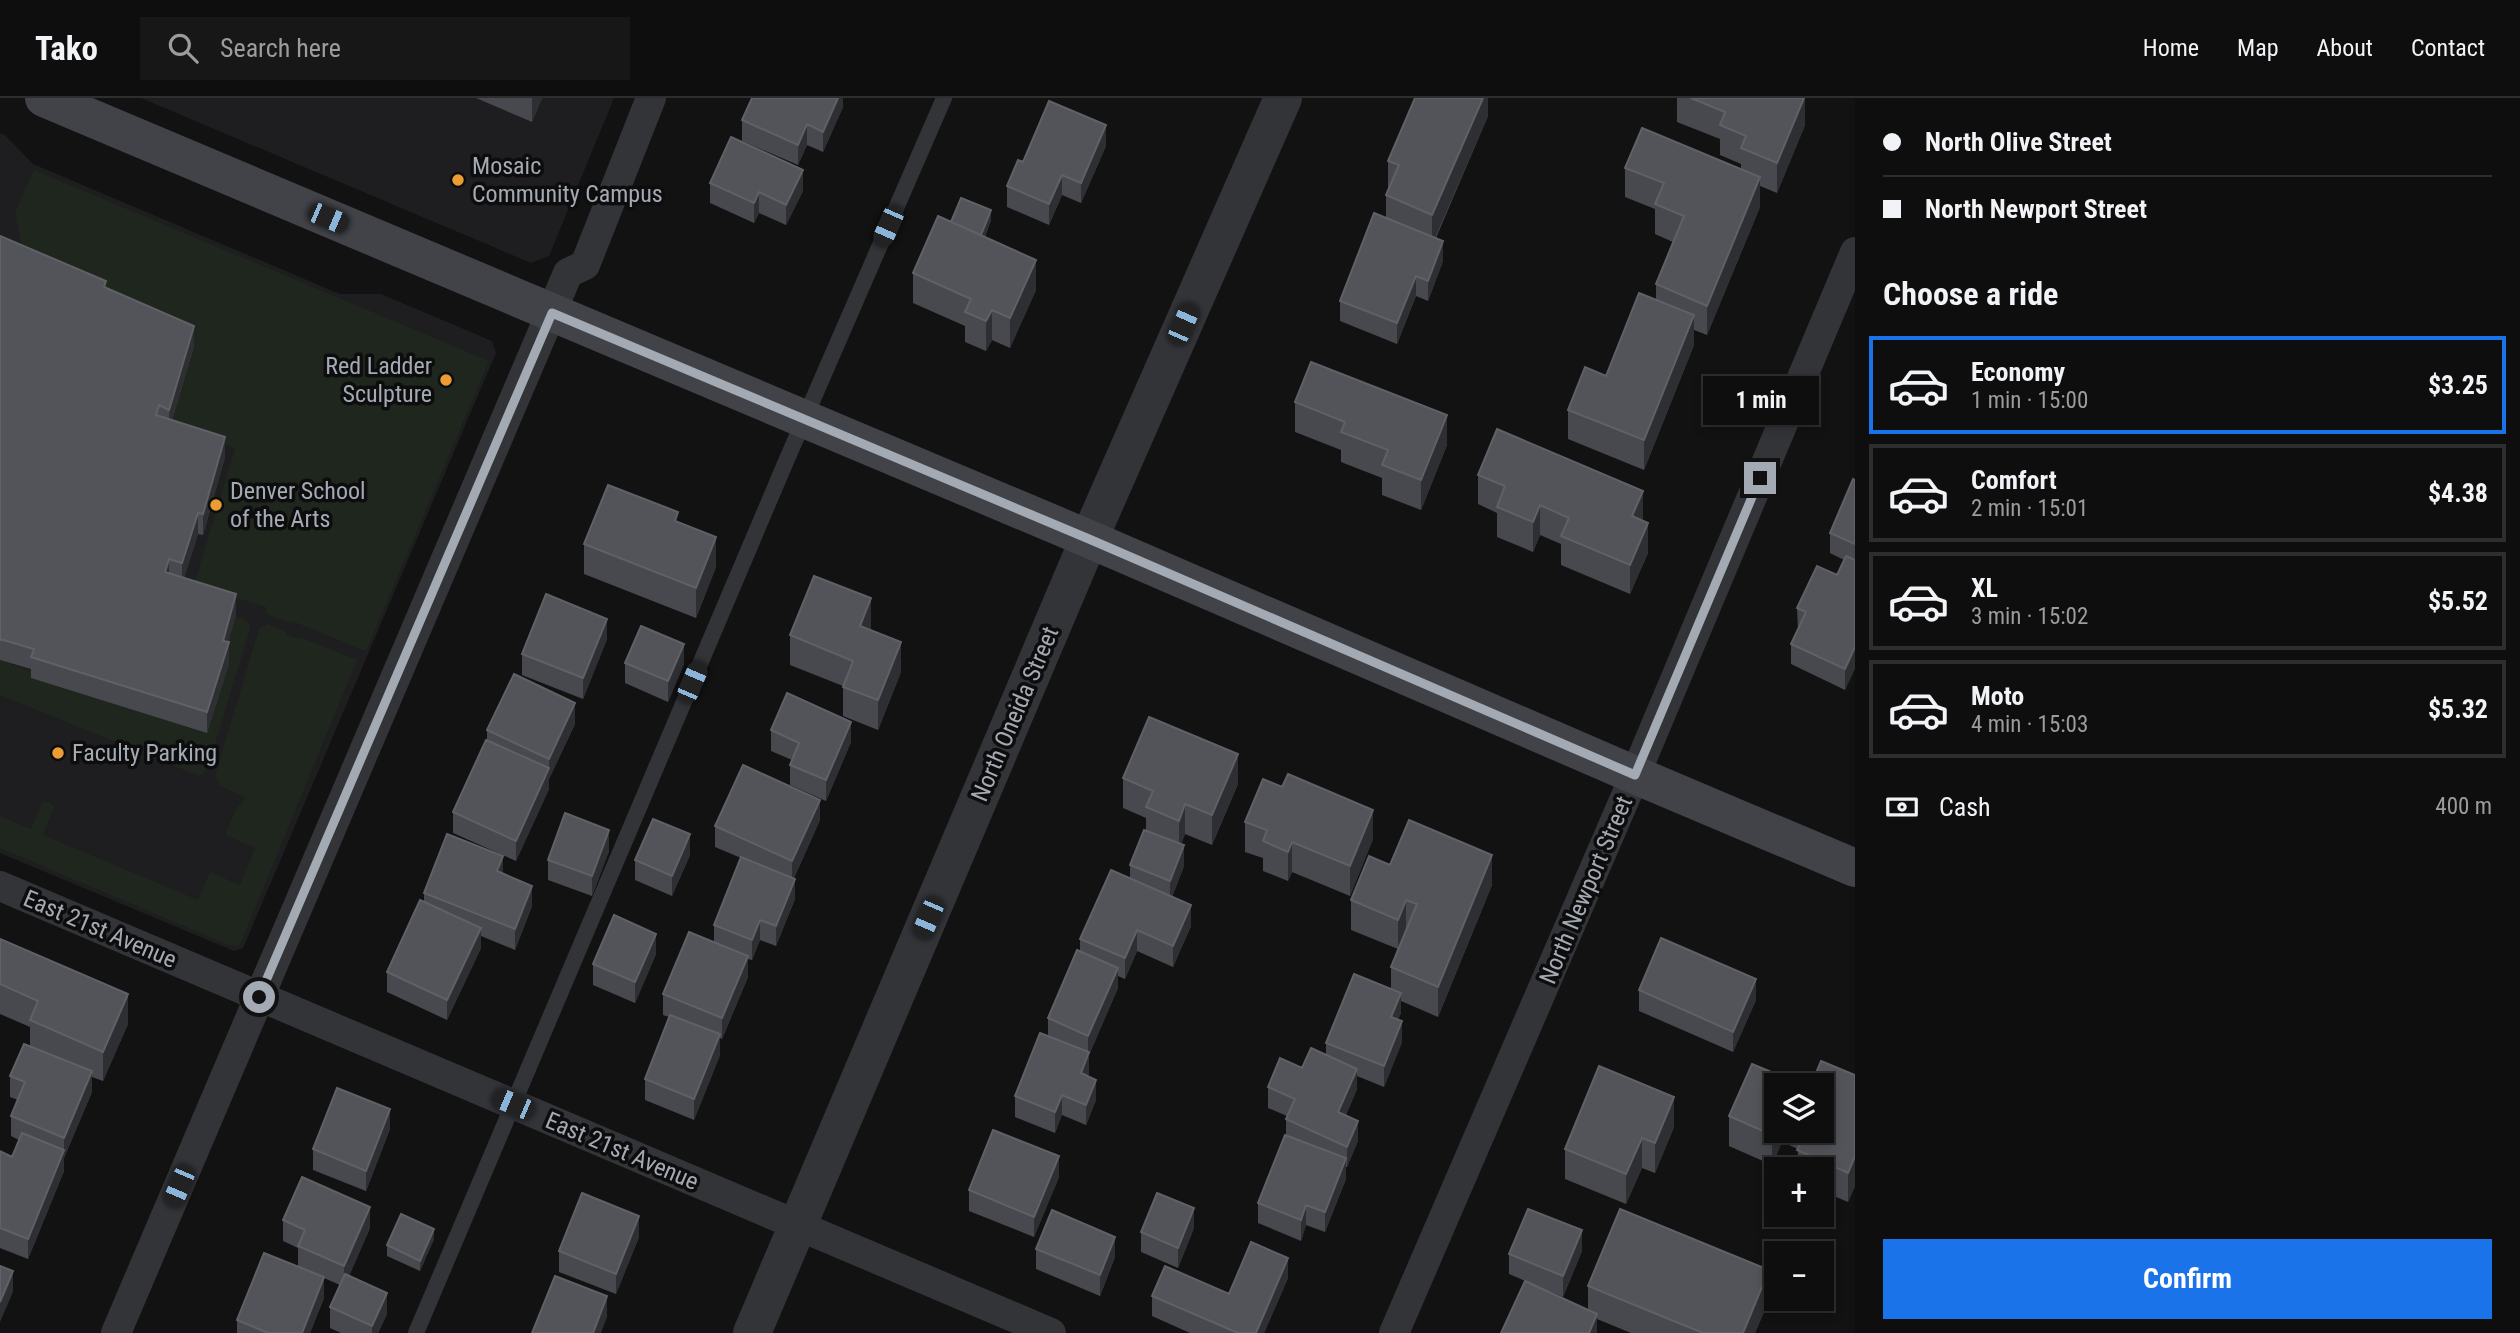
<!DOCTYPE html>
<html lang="en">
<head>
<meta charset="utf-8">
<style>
  :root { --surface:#0e0e0e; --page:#171717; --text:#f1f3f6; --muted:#9b9c9e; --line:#2e2e2e; --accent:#1a73e8 }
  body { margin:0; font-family:"Roboto Condensed",sans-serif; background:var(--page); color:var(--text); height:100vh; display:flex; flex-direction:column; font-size:26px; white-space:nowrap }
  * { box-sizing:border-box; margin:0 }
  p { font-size:23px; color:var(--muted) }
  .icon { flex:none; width:38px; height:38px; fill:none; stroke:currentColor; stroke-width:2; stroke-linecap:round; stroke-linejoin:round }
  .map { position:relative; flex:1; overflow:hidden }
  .details { display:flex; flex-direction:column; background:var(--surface); width:665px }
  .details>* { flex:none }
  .hud { display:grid; align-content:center; height:154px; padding:0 28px; background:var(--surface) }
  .controls { position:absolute; left:1764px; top:975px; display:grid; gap:14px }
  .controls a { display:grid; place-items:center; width:70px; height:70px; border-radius:0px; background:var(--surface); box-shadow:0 4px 10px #0003,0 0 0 2px var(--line); font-size:35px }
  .end { position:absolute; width:32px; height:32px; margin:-16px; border:9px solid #a4aab3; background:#111; box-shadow:0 0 0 4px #111 }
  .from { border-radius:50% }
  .bubble { position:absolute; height:49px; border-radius:0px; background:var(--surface); box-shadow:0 4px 10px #0003,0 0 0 2px var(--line); font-size:23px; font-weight:700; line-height:49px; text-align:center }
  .car { position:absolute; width:21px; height:42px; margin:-21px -10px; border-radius:9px; box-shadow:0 0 5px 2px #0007; background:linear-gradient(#222 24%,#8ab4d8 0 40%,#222 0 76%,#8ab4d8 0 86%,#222 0) }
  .hud b { display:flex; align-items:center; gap:24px; height:66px; font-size:26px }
  .hud b+b { border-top:2px solid var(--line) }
  .hud i { width:18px; height:18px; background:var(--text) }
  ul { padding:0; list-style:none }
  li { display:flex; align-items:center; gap:21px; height:98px; margin:0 14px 10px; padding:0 14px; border:4px solid var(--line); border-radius:0px }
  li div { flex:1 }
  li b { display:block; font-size:26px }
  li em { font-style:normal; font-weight:700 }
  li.on { border-color:var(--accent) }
  li>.icon { width:63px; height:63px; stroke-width:1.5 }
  h2 { padding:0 28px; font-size:32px; line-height:84px }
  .pay { display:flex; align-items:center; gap:18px; height:77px; padding:0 28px; font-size:26px }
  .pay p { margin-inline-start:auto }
  .cta { display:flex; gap:14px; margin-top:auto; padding:14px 28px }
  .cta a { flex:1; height:80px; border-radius:0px; background:var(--accent); color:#fff; font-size:28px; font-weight:700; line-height:80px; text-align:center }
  header { display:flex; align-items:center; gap:42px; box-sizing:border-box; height:98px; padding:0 35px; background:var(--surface); border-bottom:2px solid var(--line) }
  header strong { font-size:33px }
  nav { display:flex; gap:38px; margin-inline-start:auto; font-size:24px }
  .search { width:490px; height:63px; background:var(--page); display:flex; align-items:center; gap:18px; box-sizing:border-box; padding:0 24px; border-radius:0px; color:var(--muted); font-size:26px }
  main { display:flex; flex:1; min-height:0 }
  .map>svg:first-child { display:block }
  .built { fill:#1e1e20 }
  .green { fill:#1e261e }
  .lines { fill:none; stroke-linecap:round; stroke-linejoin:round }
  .service { stroke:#333438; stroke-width:16 }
  .minor { stroke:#333438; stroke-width:30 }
  .tertiary { stroke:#333438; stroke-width:38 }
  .secondary { stroke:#414348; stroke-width:38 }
  .wall { fill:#48494e }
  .shaded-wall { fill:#2e2f32 }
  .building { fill:#525459; stroke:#5f6167; stroke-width:2 }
  .route { stroke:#a4aab3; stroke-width:9 }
  .poi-dot { fill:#eb9c32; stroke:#0d0d0e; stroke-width:2.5 }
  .labels { text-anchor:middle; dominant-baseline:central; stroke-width:7; stroke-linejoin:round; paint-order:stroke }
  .poi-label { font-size:24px; fill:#a4aab3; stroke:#0d0d0e; text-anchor:start }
  .street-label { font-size:24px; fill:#a4aab3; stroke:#0d0d0e }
</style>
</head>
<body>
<header>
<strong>Tako</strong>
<div class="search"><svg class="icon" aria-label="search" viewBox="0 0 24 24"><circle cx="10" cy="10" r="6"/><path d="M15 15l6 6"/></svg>Search here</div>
<nav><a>Home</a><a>Map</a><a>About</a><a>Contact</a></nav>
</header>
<main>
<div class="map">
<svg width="1855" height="1235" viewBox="0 0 1855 1235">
  <rect width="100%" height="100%" fill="#121213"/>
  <!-- built -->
  <path class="built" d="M141,0h473l-65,158 -18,7z
    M0,35l5,2 28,29 307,130h41l111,47 4,12 -253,595 -9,3 -234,-98z"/>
  <!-- green -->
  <path class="green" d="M34,72l455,191 -123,290 -74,-30 -2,2 -24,-9v-7l-72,-22 41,-137 -65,-21 -144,-159 -11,-56z
    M241,519l10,8 -41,136 -5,11 -6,4 -199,-81v-35l207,73 21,-70 -5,-2 12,-42z
    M267,526l20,8 -1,3 13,4 1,-2 57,23 -117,285 -9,1 -231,-98v-32l31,13 11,-27h7l5,5 -11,28 155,65 12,-28 30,13 15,-37 -30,-13 13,-30 3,1 4,-9 -25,-11 -5,-10 44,-147z"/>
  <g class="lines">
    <!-- service -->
    <path class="service" d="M416,1235l371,-874 157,-361"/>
    <!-- minor -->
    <path class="minor" d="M0,788l1051,447
      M116,1235l452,-1060 17,-8 66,-167
      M1394,1235l241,-558 220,-523"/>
    <!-- tertiary -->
    <path class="tertiary" d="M752,1235l337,-794 194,-441"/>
    <!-- secondary -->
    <path class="secondary" d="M44,0l1045,441 546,236 220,93"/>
  </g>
  <!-- wall -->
  <path class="wall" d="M476,0h66l-10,24z
    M843,0v9l-20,45 -16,-7 -9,20 -56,-24v-21z
    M1488,0v18l-52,122 7,23 -15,40 -12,-5 -19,48 -57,-23v-20l46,-83v-23l2,-6v-28z
    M1677,0h128v27l-28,68 -17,-7v21l-53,128 -13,-5v15l-50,125 -76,-31v-29l38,-34 50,-76v-16l17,-42 -18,-8v-25l-30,-12v-29l116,1v-5l-21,-9v-16l-43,-17z
    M1106,48l-25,57 -19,-8 -13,30 -42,-18v-21l16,-24z
    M710,85l93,8 -17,34 -27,-12 -5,10 -44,-20z
    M991,122l-6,17 51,53 -26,58 -18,-8 -6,11 -21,-9v-16l-52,-23v-30l38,-51z
    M0,138l106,52 88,58 -22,74 53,37 -22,78 -5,-1 -14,44 52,37 -8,27 1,21 -22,70 -176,-55v-9l-31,-9v2z
    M1295,304l152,43 -26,65 -39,-15v-17l-41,-16v-12l-46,-18z
    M1478,377l165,46 5,32 -18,41 -69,-29v-21l-21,-9 -7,17 -36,-15v-24l-19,-9z
    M1855,382v188l-10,22 -54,-26v-20l7,-15 -1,-21 40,-33 7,-15 -14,-7v-20z
    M678,425l38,44 -20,51 -112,-44v-30z
    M871,530l-1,2 31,42 -23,58 -35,-14v-30l-53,-21v-30z
    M607,541l-24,60 -61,-24v-21z
    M625,565l59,1 -16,38 -43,-19z
    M575,626l-26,55v10l-33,72 -63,-28v-21l34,-71v-11z
    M771,632l80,12 -25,59 -36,-16v-20l2,-5 -21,-9z
    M1123,680l115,6 -26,61 -27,-11 -4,10 3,22 -12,31 19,29 -18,41 -36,-16 -12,28 -7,-3v12l-29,67v18l-1,3 8,24 -10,25 -24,-10 -7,18 -40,-16v-21l33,-60v-18l32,-67v-12l50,-61v-13l16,-35v-12l-23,-10z
    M820,722l-26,58 1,21 -19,47 -16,-6 -8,20 -4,-1v18l-26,62 -2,-1v17l-26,65 -49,-20v-21l24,-62 -6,-2v-21l51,-52v-17l27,-67 -26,-11v-21z
    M1245,724l128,17 -23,57 -58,-24 -4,9 -25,-10v-13l-18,-6z
    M609,753l-17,45 -44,-16v-20z
    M690,757l-18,41 -37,-16v-20z
    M1390,767l102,20 -54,132 -37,-16v12l-3,7 4,22 -18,45 -27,-11v13l-11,26 12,26 -11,26h-1v12l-21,53 -19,-7 -5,16 -43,-18v-20l28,-68v-16l1,-3 -19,-8v-21l58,-32v-12l65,-54v-22l7,-18 -47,-19v-30z
    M503,776l29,32 -17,44 -34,-14v12l-34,72 -60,-28v-20l37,-70v-9z
    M0,841l128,85 -25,57 -11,-4v15l-28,66v13l-36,88 -28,-11v-97l12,6 7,-17 -8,-4v-20l7,-16 -8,-3v-21l20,-30v-19l-30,-13z
    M656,856l-21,49 -42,-18v-21z
    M1639,892l117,10 -23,52 -94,-41z
    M1855,977v111l-7,16 -26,-11v-22h-25l1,-20 -16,-7 -10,23 -43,-19v-30l47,-31v45h46z
    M1674,1029l-19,46 -13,-5 -16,36 -61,-25v-30z
    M390,1031l-24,62 -53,-21v-21z
    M1059,1079l-25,60 -65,-26v-21z
    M283,1122l87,8 -21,48 38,38 -9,19h-37l-11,-5v-21l10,-22 -16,-7v20l-14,35h-73v-13l77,-46 -16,-8v-18l-15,-7z
    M1194,1130l-16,40 -37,-16v-20z
    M639,1139l-23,57 -57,-22v-21z
    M434,1141l-14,32 -33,-15v-11z
    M1036,1151l79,8 -15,39 -64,-27z
    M1582,1153l-19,46 -54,-23v-20z
    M1288,1180l-24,55h-74l-38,-17v-20l77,-2z
    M1588,1188l181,14 -14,33h-124l-34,-14v14l-9,-23z"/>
  <!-- shaded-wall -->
  <path class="shaded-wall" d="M532,0h10l-10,24z
    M838,0h5v9l-20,45v-20z
    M1483,0h5v18l-56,129v-30z
    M1804,0h1v27l-28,68v-30z
    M807,26v21l-9,20v-20z
    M1106,27v21l-25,57v-20z
    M803,72v21l-17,34v-20z
    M1062,77v20l-13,30v-21z
    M1760,79v30l-53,128v-29z
    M759,94v21l-5,10v-20z
    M991,112v10l-10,27v-11z
    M1443,143v20l-15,40v-20z
    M1036,162v30l-26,58v-30z
    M1416,178v20l-19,48v-21z
    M992,212v30l-6,11v-30z
    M1694,217v30l-50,125v-30z
    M194,228v20l-25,84v-20z
    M1447,317v30l-26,65v-30z
    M225,339v20l-22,78v-21z
    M1643,393v29l-11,-4z
    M1540,407v30l-7,17v-30z
    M198,415v21l-16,50v-21z
    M1648,425v30l-18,41v-29z
    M716,439v30l-20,51v-30z
    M169,461v21l-4,-8z
    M236,496v21l-11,39 4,-12v21l-22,70v-21l16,-71z
    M871,500v30l-11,28v-30z
    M607,521v20l-24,60v-21z
    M901,544v30l-23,58v-30z
    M684,546v20l-16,38v-21z
    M1855,549v21l-10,22v-21z
    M575,605v21l-26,55v10l-33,72v-20l33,-73v-9z
    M851,624v20l-25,59v-21z
    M1238,656v30l-26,61v-30z
    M820,702v20l-28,62v-21z
    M1185,706v30l-6,17v-30z
    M1373,712v29l-23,57v-30z
    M609,732v21l-17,45v-20z
    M690,736v21l-18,41v-20z
    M1292,744v30l-4,9v-29z
    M1184,747v21l-14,35v-20z
    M1492,757v30l-54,132v-30z
    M503,758v21l-6,-6z
    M795,781v20l-19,47v-20z
    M532,788v20l-17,44v-21z
    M1406,802v29l-8,20v-29z
    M1191,807v21l-18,41v-21z
    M760,822v20l-8,20v-20z
    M481,830v20l-34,72v-20z
    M1137,832v21l-12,28v-21z
    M656,836v20l-21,49v-21z
    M748,858v21l-26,62v-21z
    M1118,870v20l-29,67v18l-8,21v-21l7,-19v-18z
    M1756,881v21l-23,52v-20z
    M1401,895v20l-10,24v-20z
    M128,896v30l-25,57v-29z
    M1402,923v21l-18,45v-21z
    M720,936v21l-26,65v-21z
    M1357,971v20l-19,44v-21z
    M92,973v21l-28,66v-20z
    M1096,982v20l-10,25v-20z
    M1062,997v20l-7,18v-21z
    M1674,999v30l-19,46v-30z
    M390,1011v20l-24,62v-20z
    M1358,1023v20l-11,26v-20z
    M1776,1027v5h6v12l-10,23v-30z
    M1642,1040v30l-16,36v-30z
    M64,1052v21l-36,88v-20z
    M1059,1058v21l-25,60v-20z
    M1855,1058v30l-7,16v-29z
    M1346,1060v21l-21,53v-20z
    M1306,1107v20l-5,16v-21z
    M370,1109v21l-26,59v-21z
    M1194,1110v20l-16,40v-20z
    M639,1118v21l-23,57v-20z
    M434,1131v10l-14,32v-10z
    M1582,1132v21l-19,46v-21z
    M1115,1139v20l-15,39v-21z
    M1288,1160v20l-24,55h-8z
    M1769,1172v30l-14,33h-12z
    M13,1173v21l-13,30v-20z
    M324,1179v21l-14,35h-8z
    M387,1195v21l-9,19h-6v-7z
    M607,1198v21l-6,16h-8z
    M1597,1216v19h-8z"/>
  <!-- building -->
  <path class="building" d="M752,0h86l-15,34 -16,-8 -9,21 -56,-25z
    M1415,0h68l-51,117 -46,-20 13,-30 -11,-4z
    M1691,0h113l-27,65 -36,-15 5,-12 -26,-11 5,-13z
    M1049,3l57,24 -25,58 -19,-8 -13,29 -42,-18 11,-26 5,2z
    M1642,30l118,49 -53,129 -51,-22 28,-68 -29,-12 9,-21 -39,-15z
    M731,39l72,33 -17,35 -27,-13 -5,11 -44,-20z
    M961,100l30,12 -10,25 -30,-13z
    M1374,115l69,28 -15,40 -12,-5 -19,47 -57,-22z
    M938,118l98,44 -26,58 -18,-8 -6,11 -21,-9 6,-13 -58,-26z
    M0,138l106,45 -2,6 90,39 -25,84 -10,-5 -3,10 69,22 -22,77 -5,-1 -16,50 -13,-4 -4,13 71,22 -13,47 6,1 -22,70 -176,-55 3,-8 -34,-10v2z
    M1639,195l55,22 -50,125 -76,-30 17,-43 21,9z
    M1311,264l136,53 -26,65 -39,-15 6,-15 -47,-18 4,-10 -50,-20z
    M1497,331l146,62 -11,25 16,7 -18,42 -69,-29 8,-18 -29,-13 -7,17 -36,-15 8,-21 -27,-11z
    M1853,381l2,1v64l-25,-11z
    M608,387l70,27 -3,9 41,16 -20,51 -112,-44z
    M1846,458l9,4v87l-10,22 -54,-25 15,-32 -9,-4 20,-42 20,9z
    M814,478l57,22 -11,28 41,16 -23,58 -35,-13 10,-26 -63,-26z
    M546,496l61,25 -24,59 -61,-24z
    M641,528l43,18 -16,37 -43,-18z
    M514,576l61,29 -26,56 -62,-29z
    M787,595l64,29 -25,58 -36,-15 9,-22 -28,-13z
    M1149,619l89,37 -26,61 -27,-11 -6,17 -33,-14 7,-16 -30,-13z
    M486,642l63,28 -33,73 -63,-29z
    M743,667l77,35 -28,61 -77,-35z
    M1288,676l85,36 -23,56 -58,-24 -4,10 -25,-11 4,-11 -22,-8 18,-43 19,8z
    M565,715l44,17 -17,46 -44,-16z
    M653,721l37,15 -18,42 -37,-16z
    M1409,722l83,35 -54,132 -47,-20 26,-63 -11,-4 -8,20 -47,-20 18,-44 21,9z
    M1144,732l40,15 -14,36 -40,-16z
    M447,736l56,22 -6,15 35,15 -17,43 -91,-36z
    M741,759l54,22 -19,47 -16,-6 -8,20 -38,-15z
    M1111,772l80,35 -18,41 -36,-16 -12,28 -45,-19z
    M420,802l61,28 -34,72 -60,-28z
    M614,817l42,19 -21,48 -42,-18z
    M689,834l59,24 -26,62 -59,-24z
    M1661,840l95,41 -23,53 -94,-42z
    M0,841l128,55 -25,58 -73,-32 8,-19 -38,-17z
    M1077,852l41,18 -30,68 -40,-18z
    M1354,876l47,19 -10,24 11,4 -18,45 -58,-23z
    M670,917l50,19 -26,65 -49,-20z
    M1040,935l49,19 -8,21 15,7 -10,25 -24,-10 -7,17 -40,-16z
    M24,946l68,27 -28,67 -53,-22 14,-34 -15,-6z
    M1311,950l46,21 -19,43 20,9 -11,26 -61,-28 9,-20 -27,-12 12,-29 22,10z
    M1821,963l34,14v81l-7,17 -51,-23 9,-20h16v-45h-11z
    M1752,966l51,21h-27v40l-4,10 -43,-19z
    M1599,968l75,31 -19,46 -13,-5 -16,36 -61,-25z
    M337,990l53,21 -24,62 -53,-22z
    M993,1032l66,26 -25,61 -65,-27z
    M22,1035l42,17 -36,89 -28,-11v-77l12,6z
    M1285,1037l61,23 -21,54 -19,-7 -5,15 -43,-17z
    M302,1079l68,30 -26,59 -46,-20 7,-16 -22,-10z
    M582,1095l57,23 -23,58 -57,-23z
    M1157,1095l37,15 -16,40 -37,-16z
    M1528,1111l54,21 -19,46 -54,-22z
    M1620,1111l149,61 -26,63h-40l-115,-47z
    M1052,1112l63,27 -15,38 -64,-26z
    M401,1116l33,15 -14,32 -33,-16z
    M1251,1144l37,16 -32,75h-18l-86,-37 13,-30 64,28z
    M264,1155l60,24 -22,56h-34l-31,-13z
    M0,1168l13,5 -13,31z
    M345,1176l42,19 -15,33 -42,-19z
    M555,1178l52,20 -14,37h-61z
    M1525,1183l72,33 -8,19h-88z"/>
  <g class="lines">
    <!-- route -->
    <path class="route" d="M259,899l293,-684 537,226 546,236 125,-297"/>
  </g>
  <!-- markers -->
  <g class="poi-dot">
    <circle cx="458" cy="82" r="7"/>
    <circle cx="446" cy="282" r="7"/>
    <circle cx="216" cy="407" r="7"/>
    <circle cx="58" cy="655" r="7"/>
  </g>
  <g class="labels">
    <!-- poi labels -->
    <g class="poi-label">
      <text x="472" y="68">Mosaic<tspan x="472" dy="28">Community Campus</tspan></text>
      <text x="432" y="268" text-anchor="end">Red Ladder<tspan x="432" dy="28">Sculpture</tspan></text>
      <text x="230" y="393">Denver School<tspan x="230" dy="28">of the Arts</tspan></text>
      <text x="72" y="655">Faculty Parking</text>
    </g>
    <!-- street labels -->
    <g class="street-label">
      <text transform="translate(1015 616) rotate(-67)">North Oneida Street</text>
      <text transform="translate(1586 792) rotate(-67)">North Newport Street</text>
      <text transform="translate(100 831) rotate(23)">East 21st Avenue</text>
      <text transform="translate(622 1053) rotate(23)">East 21st Avenue</text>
    </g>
  </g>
</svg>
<div class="controls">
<a><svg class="icon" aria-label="layers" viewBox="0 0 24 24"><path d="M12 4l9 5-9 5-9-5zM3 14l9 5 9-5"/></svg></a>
<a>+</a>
<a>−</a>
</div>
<i class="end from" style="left:259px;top:899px"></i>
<i class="end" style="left:1760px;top:380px"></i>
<div class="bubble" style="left:1703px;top:278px;width:116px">1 min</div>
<i class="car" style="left:328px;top:120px;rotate:113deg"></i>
<i class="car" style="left:888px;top:128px;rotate:204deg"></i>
<i class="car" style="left:1183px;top:226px;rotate:24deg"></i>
<i class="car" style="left:692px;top:584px;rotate:23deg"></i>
<i class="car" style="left:928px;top:820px;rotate:203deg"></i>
<i class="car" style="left:513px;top:1006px;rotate:293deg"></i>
<i class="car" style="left:179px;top:1088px;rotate:203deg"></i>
</div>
<section class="details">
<div class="hud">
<b><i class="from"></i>North Olive Street</b>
<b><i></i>North Newport Street</b>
</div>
<h2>Choose a ride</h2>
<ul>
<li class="on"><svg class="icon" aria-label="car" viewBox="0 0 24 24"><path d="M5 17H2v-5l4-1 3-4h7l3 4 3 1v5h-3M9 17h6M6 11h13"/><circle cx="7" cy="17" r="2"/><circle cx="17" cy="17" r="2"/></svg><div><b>Economy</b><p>1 min · 15:00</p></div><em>$3.25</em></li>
<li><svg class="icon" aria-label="car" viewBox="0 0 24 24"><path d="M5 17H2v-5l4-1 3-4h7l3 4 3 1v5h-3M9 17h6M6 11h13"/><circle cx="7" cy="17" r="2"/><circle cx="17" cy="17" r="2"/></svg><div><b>Comfort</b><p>2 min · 15:01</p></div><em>$4.38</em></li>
<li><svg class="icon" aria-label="car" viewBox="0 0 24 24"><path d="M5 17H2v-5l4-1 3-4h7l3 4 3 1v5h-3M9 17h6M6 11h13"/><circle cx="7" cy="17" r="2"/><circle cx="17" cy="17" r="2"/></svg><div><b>XL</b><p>3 min · 15:02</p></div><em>$5.52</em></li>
<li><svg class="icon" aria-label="car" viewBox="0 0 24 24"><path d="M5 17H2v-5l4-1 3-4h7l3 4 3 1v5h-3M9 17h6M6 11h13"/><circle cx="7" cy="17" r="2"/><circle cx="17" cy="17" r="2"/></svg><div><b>Moto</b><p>4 min · 15:03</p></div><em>$5.32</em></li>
</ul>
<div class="pay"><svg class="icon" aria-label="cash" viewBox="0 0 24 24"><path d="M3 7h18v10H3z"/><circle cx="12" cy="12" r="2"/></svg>Cash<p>400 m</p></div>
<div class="cta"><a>Confirm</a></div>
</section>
</main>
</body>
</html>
